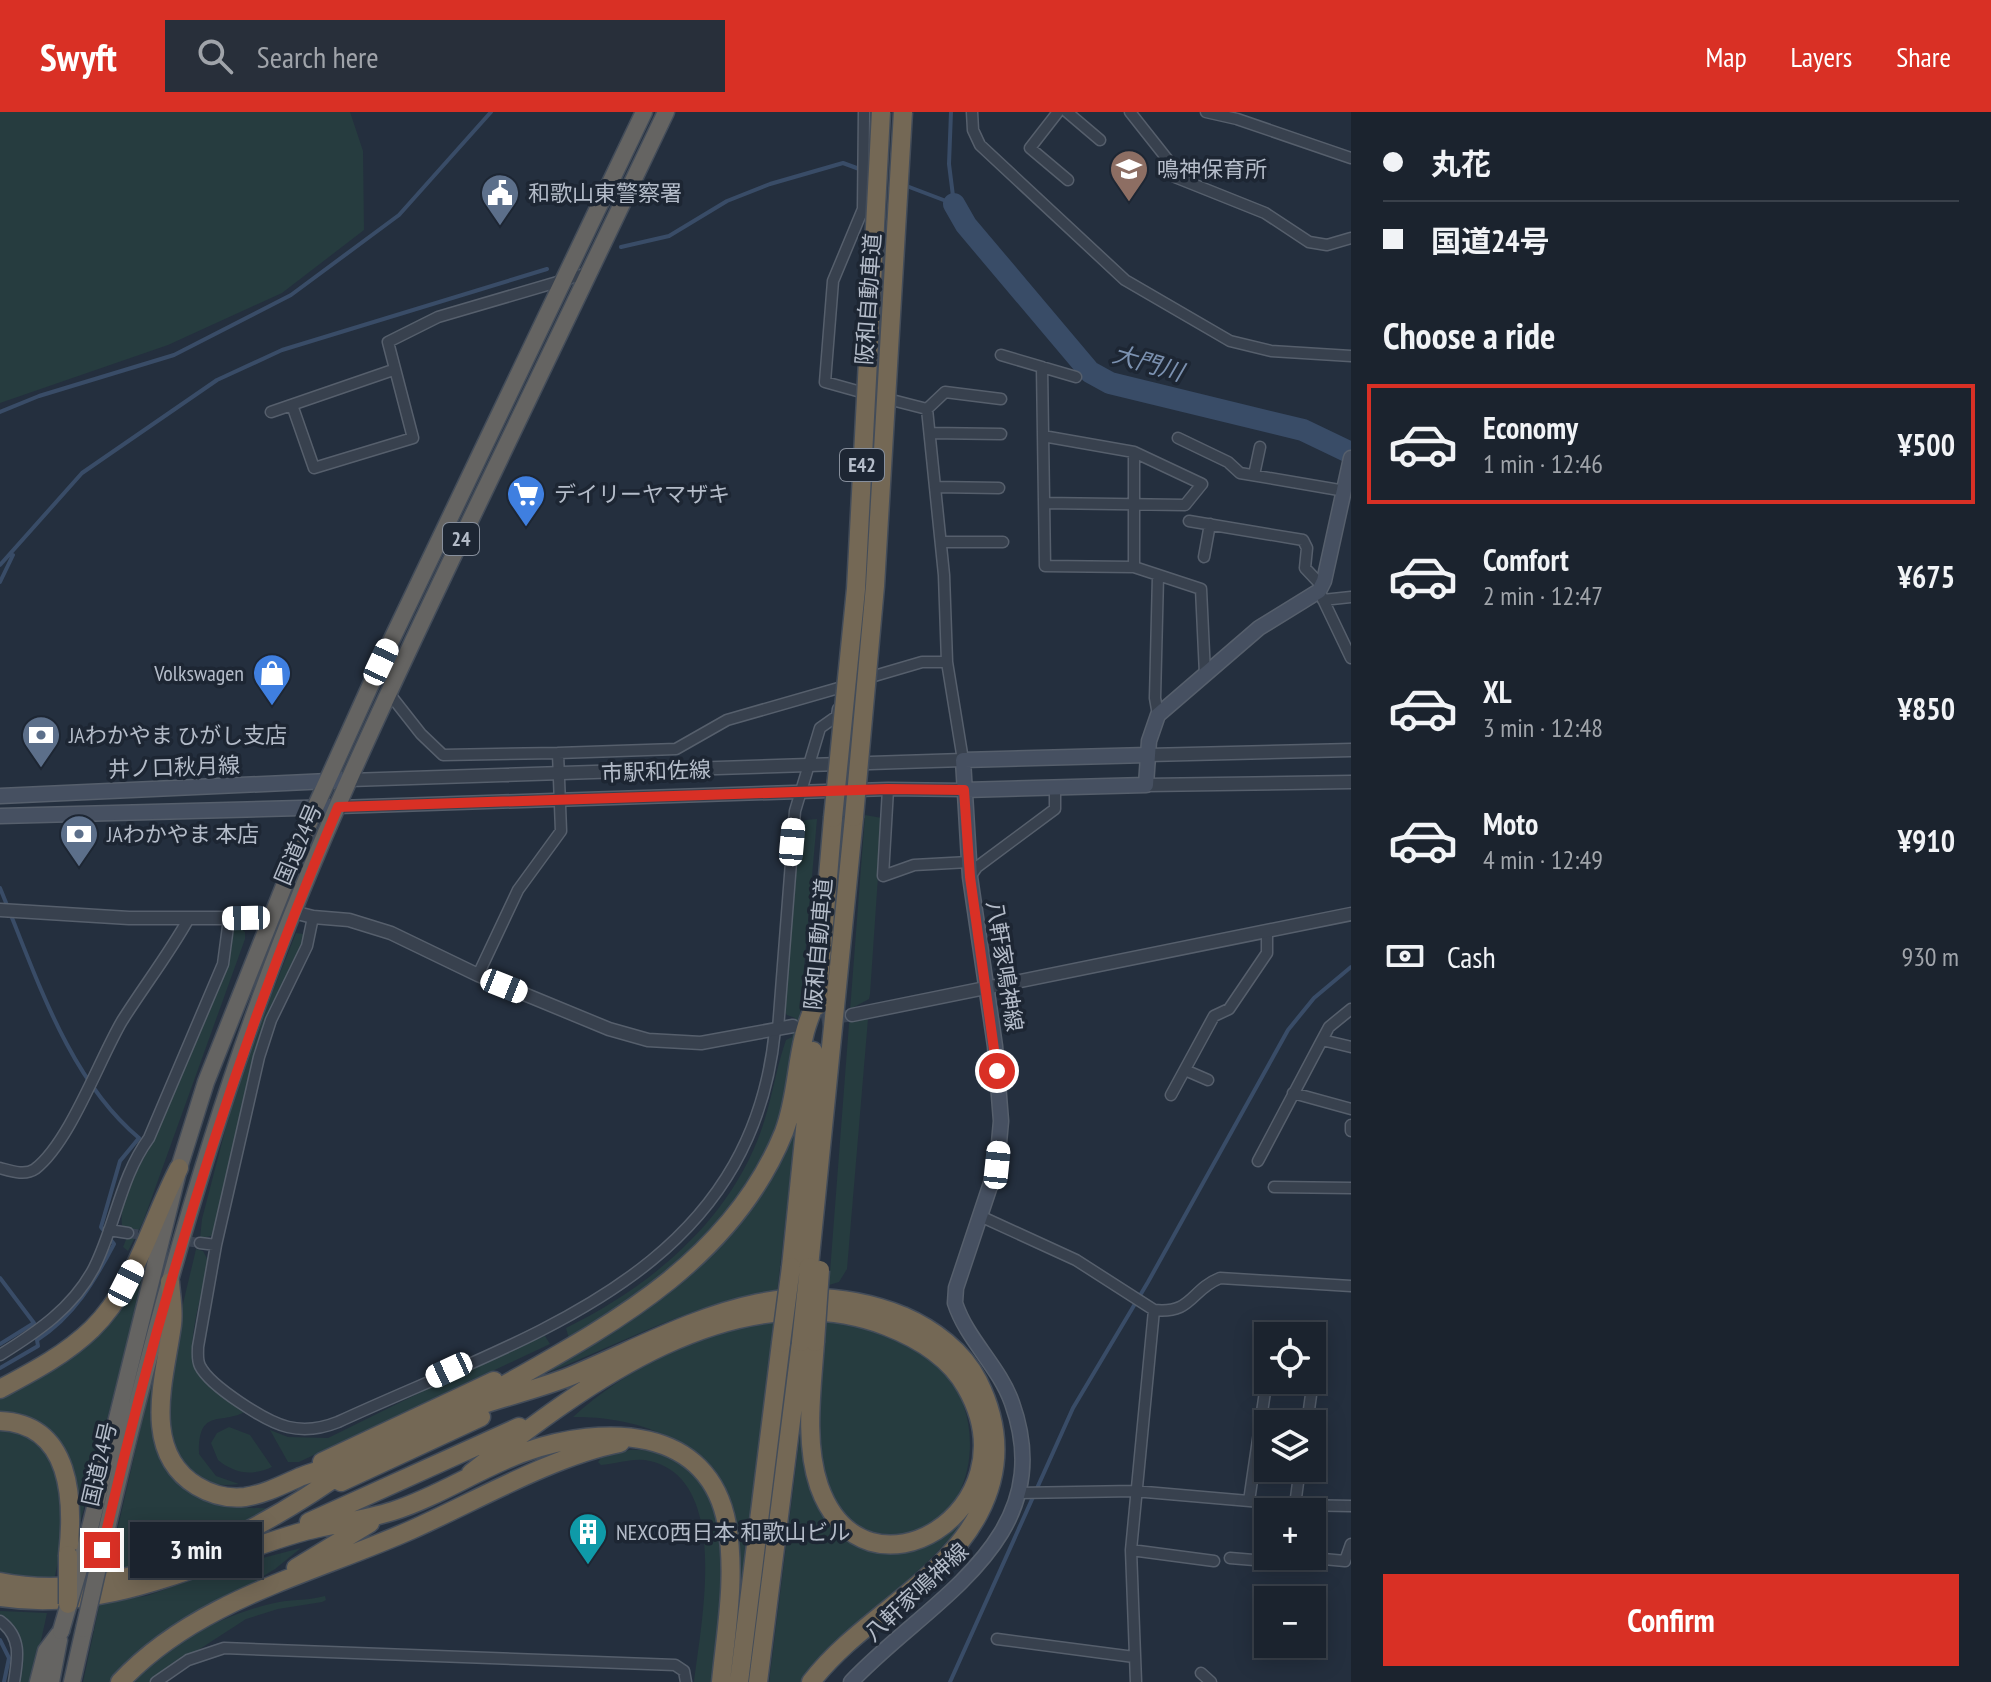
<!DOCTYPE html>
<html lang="en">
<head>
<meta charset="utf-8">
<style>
  :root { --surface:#1b232e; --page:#282f3a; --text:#f1f3f6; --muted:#a0a4aa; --line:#39404a; --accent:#d93025 }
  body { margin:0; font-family:"PT Sans Narrow","Noto Sans JP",sans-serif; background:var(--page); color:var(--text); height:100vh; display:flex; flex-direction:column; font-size:30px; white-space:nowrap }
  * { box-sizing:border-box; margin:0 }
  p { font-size:26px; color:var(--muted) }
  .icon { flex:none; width:44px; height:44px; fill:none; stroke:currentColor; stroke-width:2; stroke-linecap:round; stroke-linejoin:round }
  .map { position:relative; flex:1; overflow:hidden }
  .sheet { display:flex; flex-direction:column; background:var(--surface); width:640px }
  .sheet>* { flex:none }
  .top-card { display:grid; align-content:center; height:176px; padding:0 32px; background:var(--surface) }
  .controls { position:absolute; left:1254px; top:1210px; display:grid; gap:16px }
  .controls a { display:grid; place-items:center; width:72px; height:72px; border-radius:0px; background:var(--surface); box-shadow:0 4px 20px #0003,0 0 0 2px var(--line); font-size:40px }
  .end { position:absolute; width:36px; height:36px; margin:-18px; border:10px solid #d93025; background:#fff; box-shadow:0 0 0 4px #fff }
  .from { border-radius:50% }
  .bubble { position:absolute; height:56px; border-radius:0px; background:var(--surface); box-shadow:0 4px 20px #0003,0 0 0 2px var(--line); font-size:26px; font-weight:800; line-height:56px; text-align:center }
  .car { position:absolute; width:24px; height:48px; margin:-24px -12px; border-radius:10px; box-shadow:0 0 6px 2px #0007; background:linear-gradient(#fff 24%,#345 0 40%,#fff 0 76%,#345 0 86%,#fff 0) }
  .top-card b { display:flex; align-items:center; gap:28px; height:76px; font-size:30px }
  .top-card b+b { border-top:2px solid var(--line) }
  .top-card i { width:20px; height:20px; background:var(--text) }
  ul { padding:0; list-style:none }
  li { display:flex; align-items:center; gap:24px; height:120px; margin:0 16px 12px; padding:0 16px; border:4px solid transparent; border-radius:0px }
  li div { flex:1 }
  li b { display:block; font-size:30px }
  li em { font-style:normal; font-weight:800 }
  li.selected { border-color:var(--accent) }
  li>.icon { width:72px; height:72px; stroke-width:1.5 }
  h2 { padding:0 32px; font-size:36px; line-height:96px }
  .pay { display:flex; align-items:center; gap:20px; height:88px; padding:0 32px; font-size:30px }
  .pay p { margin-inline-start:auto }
  .button { display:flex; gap:16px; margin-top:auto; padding:16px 32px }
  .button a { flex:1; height:92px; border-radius:0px; background:var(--accent); color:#fff; font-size:32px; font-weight:800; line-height:92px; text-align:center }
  header { display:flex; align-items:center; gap:48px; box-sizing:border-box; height:112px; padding:0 40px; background:var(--accent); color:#fff }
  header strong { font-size:38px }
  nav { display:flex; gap:44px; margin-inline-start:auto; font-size:28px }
  .search { width:560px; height:72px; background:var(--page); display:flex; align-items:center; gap:20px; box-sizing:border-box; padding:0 28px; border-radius:0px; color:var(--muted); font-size:30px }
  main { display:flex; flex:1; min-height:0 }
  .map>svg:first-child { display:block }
  .green { fill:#263c3f }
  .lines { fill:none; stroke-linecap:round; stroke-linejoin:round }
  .stream { stroke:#394c67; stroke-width:4 }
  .river { stroke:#394c67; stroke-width:22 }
  .minor-tunnel { stroke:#3a4453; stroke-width:10; stroke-dasharray:10 5; stroke-linecap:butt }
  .tertiary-tunnel { stroke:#3a4453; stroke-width:12; stroke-dasharray:12 6; stroke-linecap:butt }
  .minor-casing { stroke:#565f6c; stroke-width:13 }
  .tertiary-casing { stroke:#565f6c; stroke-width:15 }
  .secondary-casing { stroke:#565f6c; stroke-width:17 }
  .trunk-casing { stroke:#434c59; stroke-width:19 }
  .motorway-casing { stroke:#434c59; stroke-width:21 }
  .minor { stroke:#38414e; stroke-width:10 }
  .tertiary { stroke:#38414e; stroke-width:12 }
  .secondary { stroke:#465061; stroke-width:14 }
  .trunk { stroke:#656462; stroke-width:16 }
  .motorway { stroke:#746855; stroke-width:18 }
  .trunk-bridge-casing { stroke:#434c59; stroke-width:19; stroke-linecap:butt }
  .motorway-bridge-casing { stroke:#434c59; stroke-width:21; stroke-linecap:butt }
  .trunk-bridge { stroke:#656462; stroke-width:16 }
  .motorway-bridge { stroke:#746855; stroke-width:18 }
  .route { stroke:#d93025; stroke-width:10 }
  .labels { text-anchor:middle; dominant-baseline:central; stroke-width:7; stroke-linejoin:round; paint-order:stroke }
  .shield { fill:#1d2633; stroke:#878f9c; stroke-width:2 }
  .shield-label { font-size:20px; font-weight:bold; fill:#b4bcc9 }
  .poi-label { font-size:22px; fill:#b4bcc9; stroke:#1d2633; text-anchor:start }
  .street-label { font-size:22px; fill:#b4bcc9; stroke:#1d2633 }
  .water-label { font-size:24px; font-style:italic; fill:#7c92b1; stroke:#1d2633 }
</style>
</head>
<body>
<header>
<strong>Swyft</strong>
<div class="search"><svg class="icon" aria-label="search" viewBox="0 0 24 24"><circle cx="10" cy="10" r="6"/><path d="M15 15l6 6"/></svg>Search here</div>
<nav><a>Map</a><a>Layers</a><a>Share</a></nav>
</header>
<main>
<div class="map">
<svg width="1351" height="1570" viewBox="0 0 1351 1570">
  <rect width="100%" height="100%" fill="#242f3e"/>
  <!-- green -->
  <path class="green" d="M0,0h350l13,39 1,79 -82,63 -114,52 -168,58z
    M865,703l17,3 -12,176 -1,5 -15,8 -2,13 16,-1 -21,250 -8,13 -10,3z
    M817,707l-19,218 -15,75 -13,36 -45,71 -65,63 -91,57 -3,-11c85,-42 164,-107 196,-200 10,-29 14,-60 24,-88l6,-3 3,-19 -8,-3 -4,-5 16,-180 6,-10z
    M238,814l7,6v7l-102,283 -15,29 -5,-4 7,-17 -8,-5c-5,-34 32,-75 40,-107l67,-159 -1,-15 3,-14z
    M296,821l8,1 1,6c-21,47 -44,94 -58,144 -13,50 -19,101 -33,151l-14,4 2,-20 38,-146z
    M798,999l-21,182c-80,7 -154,50 -228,79l135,-94z
    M155,1123l-77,296 -11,-70 -67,-45v-19l61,-33z
    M196,1137l7,2 6,11c-5,25 -26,88 -12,110 12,16 33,28 49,39 -24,15 -48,-5 -47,43l17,22 23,8c-116,17 -55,-179 -43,-235z
    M774,1208l-31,273 -5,24c-2,-29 3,-58 -1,-86 -11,-82 -89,-115 -164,-114 56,-51 126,-82 201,-97z
    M826,1208c43,6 89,18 119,53 48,54 26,169 -59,161 -21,-1 -44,-16 -54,-34 -25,-46 -9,-130 -6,-180z
    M545,1224l5,8 -251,118h-11l-18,-32 18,7 40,1 152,-75z
    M154,1257c6,93 12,143 120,139l-63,35 -104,32z
    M802,1307c4,27 3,60 15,85 22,45 78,62 122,36 16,-10 23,-28 38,-39 -44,74 -124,112 -174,181h-34z
    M229,1315l21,8 22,32c-20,9 -37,7 -54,-7l-7,-17 6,-10z
    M0,1318c77,5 67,97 54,150l-54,-5z
    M629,1338c122,-6 92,157 83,232h-18c7,-60 37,-202 -44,-221 -16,-4 -33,3 -49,4l-3,-3 3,-4z
    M301,1436l-26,21 -64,39 -97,74h-31l17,-80 46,-6 82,-29z
    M325,1484l1,4 -4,2 -44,7 -32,10 -97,63h-19c35,-37 91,-66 140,-78 18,-5 37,-3 55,-8z
    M0,1499l47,2 -15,69h-14c4,-25 11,-54 -18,-66z"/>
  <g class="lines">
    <!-- stream -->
    <path class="stream" d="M904,73l50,19 -5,-40 2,-52
      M621,135l48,-11 58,-35 43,-17 73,-21 19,7
      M0,300l39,-16 135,-41 117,-60 108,-80 92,-103
      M0,453l82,-92 135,-93 65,-30 265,-81
      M0,470l13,-27
      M0,776c35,84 67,190 139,250l-19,23 -19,66 13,17c-20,38 -40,72 -77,96l1,6 -38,22
      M0,1166l34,45 -34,21
      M0,1528l9,18 -5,24
      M950,1570l123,-274 75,-126 140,-252 26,-32 37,-31"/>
    <!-- river -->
    <path class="river" d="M954,92l12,21 124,147 20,11 193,47 48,23"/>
    <!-- minor-tunnel -->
    <path class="minor-tunnel" d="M128,1121l72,10"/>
    <!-- tertiary-tunnel -->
    <path class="tertiary-tunnel" d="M804,912l48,-9"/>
    <defs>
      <path id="minor" d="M864,0l-1,97 -30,72 -8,101 43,12
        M972,0l1,18 7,15 145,135 105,61 41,10 80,5
        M1058,0l-28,36 38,32
        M1067,0l33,28
        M1130,0l38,48 7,17 90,36 44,29 18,3 24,-7
        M1206,0l31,7 114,39
        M1001,243l75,22
        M1042,255l3,199 89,1
        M884,286l43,11 17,166 3,87 16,98
        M292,293l22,63 99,-30 -25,-96 50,-25 150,-44
        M927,297l18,-17 56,7
        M271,300l122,-42
        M930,321l71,1
        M1043,324l91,16 68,32 -17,21 -141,-2
        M1178,326l50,24 12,11 105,18
        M1134,340v115l67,22 4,85
        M1254,363l6,-28
        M936,375l63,1
        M1189,409l114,19 4,8 -2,20 17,18
        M942,430h61
        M1204,445l6,-33
        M1158,464l-3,122 3,17
        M1319,479l32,67
        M1323,488l28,-3
        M864,567l58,-17h25
        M388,580l33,42 22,21 115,-2
        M888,677l-5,87 31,-11 55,-3
        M970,765l7,-10 78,-58v-20
        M313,805l-6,29 -36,74 -12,37 -43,188 -18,102c0,7 -1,13 2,19 10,20 66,56 88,61 17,4 35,1 50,-5 190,-88 413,-147 437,-392
        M478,863l40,-85 43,-59 -3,-78 118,-4 51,-29 122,-35
        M1351,897l-22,18 -7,13 29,7
        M778,917l17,-218 25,-83 17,-12 1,-7
        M1185,958l23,10
        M1293,981l58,16
        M1171,983l43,-79 15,-7 38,-56v-22
        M1351,1013v6
        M1258,1049l64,-121
        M0,1056c11,3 25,8 35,1 35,-27 64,-109 87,-148 22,-35 47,-67 67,-103
        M1274,1075l77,1
        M980,1104l96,44 78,50c39,4 36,-20 66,-32l131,8
        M109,1118l19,3
        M200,1131l16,2
        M0,1243c37,-23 73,-47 94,-87 22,-44 26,-90 55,-130l74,-174 6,-45
        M1307,1312l8,-58
        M1018,1381l116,-2 161,14 56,1
        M1249,1389l18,-123
        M1295,1393l5,-37
        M1131,1438l83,11
        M1230,1446l59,5 13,-6 43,4 6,-17
        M0,1509c22,16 18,37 14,61
        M997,1527l137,18
        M1201,1561l10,9
        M156,1570l32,-22 36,-12 451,17 9,6 2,11
        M1136,1570l-5,-132 23,-240"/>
      <path id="tertiary" d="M1148,643l203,-5
        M350,668l613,-20
        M1146,673l205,-3
        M338,695l550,-18 76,1
        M0,798l129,8h117l22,8
        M293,800l20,5 36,3 42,13 87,42 131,54 39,11 53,3 92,-17
        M852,903l499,-101"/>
      <path id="secondary" d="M964,678l182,-5 3,-44 9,-26 101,-87 60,-37 5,-10 27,-123
        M0,684l350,-16
        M0,704l338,-9
        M851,1570c77,-82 210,-142 161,-279 -13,-37 -45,-63 -57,-100l1,-15 41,-123 4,-44 -6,-75 -25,-169 -7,-117 185,-5"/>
      <path id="trunk" d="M102,1438c42,-184 91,-368 156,-546 56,-156 128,-307 199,-456 69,-146 139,-291 209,-436
        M84,1440l95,-384 27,-86 109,-274 66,-146 263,-550
        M38,1570l8,-31 15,-20
        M51,1570l8,-42
        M72,1570l12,-53"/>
      <path id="motorway" d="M817,894l16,-188
        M791,1155l22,-216
        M809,1155l45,-450
        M170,1170c1,14 4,29 2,43 -7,52 -32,127 25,161 15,9 31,13 48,11 20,-3 37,-12 55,-20 20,-8 42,-12 62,-20 27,-9 53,-25 79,-37 41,-19 88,-27 130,-44 112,-47 207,-110 332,-60 30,13 60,35 75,65 22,44 24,88 1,132 -37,71 -120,106 -168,169
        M0,1277c32,-17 65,-34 92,-60 44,-43 59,-108 87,-161
        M483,1285c118,-67 247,-131 301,-265 12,-32 12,-64 20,-96 3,-14 9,-27 14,-40
        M0,1309c72,3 74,80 68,134
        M322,1350l172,-81
        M471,1361c112,-87 263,-204 415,-147 31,12 63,31 80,61 71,123 -102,227 -147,99 -15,-44 -7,-98 -4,-144
        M341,1370l140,-65
        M309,1410l210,-95
        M296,1456l74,-45
        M0,1470c120,25 259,-49 353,-117
        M0,1485c107,17 199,-35 298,-64 31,-9 64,-12 95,-22 45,-14 87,-43 132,-59 77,-27 184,-28 202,73 9,52 -1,106 -6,157
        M120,1570c76,-82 192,-108 291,-152 63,-28 142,-74 209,-87
        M739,1570l42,-339
        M758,1570l43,-340"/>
    </defs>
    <!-- minor casing -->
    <use href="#minor" class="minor-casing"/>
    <!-- tertiary casing -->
    <use href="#tertiary" class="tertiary-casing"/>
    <!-- secondary casing -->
    <use href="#secondary" class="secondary-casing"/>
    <!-- trunk casing -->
    <use href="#trunk" class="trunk-casing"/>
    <!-- motorway casing -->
    <use href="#motorway" class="motorway-casing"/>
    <!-- minor -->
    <use href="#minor" class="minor"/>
    <!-- tertiary -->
    <use href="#tertiary" class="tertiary"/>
    <!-- secondary -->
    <use href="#secondary" class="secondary"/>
    <!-- trunk -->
    <use href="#trunk" class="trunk"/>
    <!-- motorway -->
    <use href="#motorway" class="motorway"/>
    <defs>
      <path id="trunk-bridge" d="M84,1517l18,-79
        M61,1519l23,-79"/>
      <path id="motorway-bridge" d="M854,705l21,-231 28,-474
        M833,706l23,-229 25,-477
        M801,1230l8,-75
        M815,1230l5,-72
        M781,1231l10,-76
        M68,1492v-49"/>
    </defs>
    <!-- trunk-bridge casing -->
    <use href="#trunk-bridge" class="trunk-bridge-casing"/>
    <!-- motorway-bridge casing -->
    <use href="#motorway-bridge" class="motorway-bridge-casing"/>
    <!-- trunk-bridge -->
    <use href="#trunk-bridge" class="trunk-bridge"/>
    <!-- motorway-bridge -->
    <use href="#motorway-bridge" class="motorway-bridge"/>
  </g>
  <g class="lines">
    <!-- route -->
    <path class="route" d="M102,1438c58,-255 134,-502 236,-743l550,-18 76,1 6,87 27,194"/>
  </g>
  <!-- icons -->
  <defs>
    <symbol id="school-pin" viewBox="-11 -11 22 30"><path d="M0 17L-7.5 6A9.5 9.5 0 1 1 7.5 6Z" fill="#8d6e63" stroke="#1d2633"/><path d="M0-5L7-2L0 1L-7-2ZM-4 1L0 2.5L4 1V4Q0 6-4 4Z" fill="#fff"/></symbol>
    <symbol id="civic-pin" viewBox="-11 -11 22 30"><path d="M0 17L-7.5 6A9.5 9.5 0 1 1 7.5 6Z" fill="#5c6f8a" stroke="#1d2633"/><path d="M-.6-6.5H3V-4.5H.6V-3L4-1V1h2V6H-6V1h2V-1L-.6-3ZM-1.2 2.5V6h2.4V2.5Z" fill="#fff"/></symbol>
    <symbol id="supermarket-pin" viewBox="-11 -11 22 30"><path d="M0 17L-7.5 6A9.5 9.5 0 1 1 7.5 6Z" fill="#3f7fe0" stroke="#1d2633"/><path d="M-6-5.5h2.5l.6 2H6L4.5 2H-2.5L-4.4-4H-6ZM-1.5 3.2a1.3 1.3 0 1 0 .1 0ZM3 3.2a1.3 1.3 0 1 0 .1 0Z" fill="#fff"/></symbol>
    <symbol id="shop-pin" viewBox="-11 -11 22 30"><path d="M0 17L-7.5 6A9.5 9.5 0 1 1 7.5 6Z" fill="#3f7fe0" stroke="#1d2633"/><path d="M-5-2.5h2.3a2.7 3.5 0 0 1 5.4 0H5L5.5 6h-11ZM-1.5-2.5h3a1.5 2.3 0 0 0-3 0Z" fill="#fff"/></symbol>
    <symbol id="bank-pin" viewBox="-11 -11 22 30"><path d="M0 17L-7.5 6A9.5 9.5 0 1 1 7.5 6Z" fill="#5c6f8a" stroke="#1d2633"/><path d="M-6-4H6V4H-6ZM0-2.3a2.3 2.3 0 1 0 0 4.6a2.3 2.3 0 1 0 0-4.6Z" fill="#fff"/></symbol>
    <symbol id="building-pin" viewBox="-11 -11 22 30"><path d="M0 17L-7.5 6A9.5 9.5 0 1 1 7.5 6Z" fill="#0f9aa8" stroke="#1d2633"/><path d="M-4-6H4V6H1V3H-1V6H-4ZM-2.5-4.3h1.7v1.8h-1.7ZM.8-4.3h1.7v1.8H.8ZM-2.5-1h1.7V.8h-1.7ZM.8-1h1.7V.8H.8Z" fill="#fff"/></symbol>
  </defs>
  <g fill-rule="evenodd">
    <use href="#school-pin" x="1107" y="35" width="44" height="60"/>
    <use href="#civic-pin" x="478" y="59" width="44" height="60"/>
    <use href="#supermarket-pin" x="504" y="360" width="44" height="60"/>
    <use href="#shop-pin" x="250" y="539" width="44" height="60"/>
    <use href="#bank-pin" x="19" y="601" width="44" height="60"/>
    <use href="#bank-pin" x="57" y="700" width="44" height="60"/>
    <use href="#building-pin" x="566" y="1398" width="44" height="60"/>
  </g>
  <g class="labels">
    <!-- shield labels -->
    <g class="shield">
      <rect x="840" y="337" width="44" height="32" rx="6"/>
      <rect x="443" y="411" width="36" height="32" rx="6"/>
    </g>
    <g class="shield-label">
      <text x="862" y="353">E42</text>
      <text x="461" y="427">24</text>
    </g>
    <!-- poi labels -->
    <g class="poi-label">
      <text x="1157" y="57">鳴神保育所</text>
      <text x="528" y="81">和歌山東警察署</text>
      <text x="554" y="382">デイリーヤマザキ</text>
      <text x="244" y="561" text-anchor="end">Volkswagen</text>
      <text x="69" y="623">JAわかやま ひがし支店</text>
      <text x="107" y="722">JAわかやま 本店</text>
      <text x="616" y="1420">NEXCO西日本 和歌山ビル</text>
    </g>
    <!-- street labels -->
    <g class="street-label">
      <text transform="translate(868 187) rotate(-86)">阪和自動車道</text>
      <text transform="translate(174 655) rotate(-2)">井ノ口秋月線</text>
      <text transform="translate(656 659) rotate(-2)">市駅和佐線</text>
      <text transform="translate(298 732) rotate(-67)">国道24号</text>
      <text transform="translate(818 832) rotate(-85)">阪和自動車道</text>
      <text transform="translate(1005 854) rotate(81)">八軒家鳴神線</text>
      <text transform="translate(99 1352) rotate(-77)">国道24号</text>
      <text transform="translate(916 1480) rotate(-43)">八軒家鳴神線</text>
    </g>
    <!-- water labels -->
    <g class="water-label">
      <text transform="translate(1148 251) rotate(16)">大門川</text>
    </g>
  </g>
</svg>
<div class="controls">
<a><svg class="icon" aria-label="locate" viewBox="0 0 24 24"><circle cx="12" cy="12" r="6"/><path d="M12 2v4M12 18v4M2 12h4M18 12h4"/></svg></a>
<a><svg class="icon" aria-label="layers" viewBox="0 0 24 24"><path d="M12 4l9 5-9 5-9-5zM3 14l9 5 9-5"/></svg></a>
<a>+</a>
<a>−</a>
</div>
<i class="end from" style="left:997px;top:959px"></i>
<i class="end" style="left:102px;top:1438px"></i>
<div class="bubble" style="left:130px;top:1410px;width:132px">3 min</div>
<i class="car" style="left:381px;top:550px;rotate:25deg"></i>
<i class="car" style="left:792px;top:730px;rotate:5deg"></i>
<i class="car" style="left:246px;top:806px;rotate:269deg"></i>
<i class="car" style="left:504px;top:874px;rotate:112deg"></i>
<i class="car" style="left:997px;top:1053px;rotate:6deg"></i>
<i class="car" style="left:126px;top:1171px;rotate:27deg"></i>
<i class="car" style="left:449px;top:1258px;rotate:245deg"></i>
</div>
<section class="sheet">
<div class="top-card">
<b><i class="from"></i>丸花</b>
<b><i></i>国道24号</b>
</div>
<h2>Choose a ride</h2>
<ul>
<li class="selected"><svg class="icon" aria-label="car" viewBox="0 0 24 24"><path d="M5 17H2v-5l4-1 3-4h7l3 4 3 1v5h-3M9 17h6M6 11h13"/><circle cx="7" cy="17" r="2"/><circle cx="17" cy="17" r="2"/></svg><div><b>Economy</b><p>1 min · 12:46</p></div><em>¥500</em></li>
<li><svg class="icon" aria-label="car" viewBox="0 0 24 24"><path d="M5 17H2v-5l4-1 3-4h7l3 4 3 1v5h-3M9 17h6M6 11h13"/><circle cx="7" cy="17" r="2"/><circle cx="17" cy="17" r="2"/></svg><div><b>Comfort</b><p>2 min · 12:47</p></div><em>¥675</em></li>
<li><svg class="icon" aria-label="car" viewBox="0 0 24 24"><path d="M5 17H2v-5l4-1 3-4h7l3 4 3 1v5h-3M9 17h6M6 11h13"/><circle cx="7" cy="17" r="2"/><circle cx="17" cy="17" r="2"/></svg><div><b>XL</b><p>3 min · 12:48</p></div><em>¥850</em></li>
<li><svg class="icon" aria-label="car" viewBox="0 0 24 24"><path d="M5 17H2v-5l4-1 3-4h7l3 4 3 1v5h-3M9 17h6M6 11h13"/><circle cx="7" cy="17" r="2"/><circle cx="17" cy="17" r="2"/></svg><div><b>Moto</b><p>4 min · 12:49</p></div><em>¥910</em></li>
</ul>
<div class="pay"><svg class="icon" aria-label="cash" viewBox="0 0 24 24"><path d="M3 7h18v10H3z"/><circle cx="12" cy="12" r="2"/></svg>Cash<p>930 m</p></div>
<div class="button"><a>Confirm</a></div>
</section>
</main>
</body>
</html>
